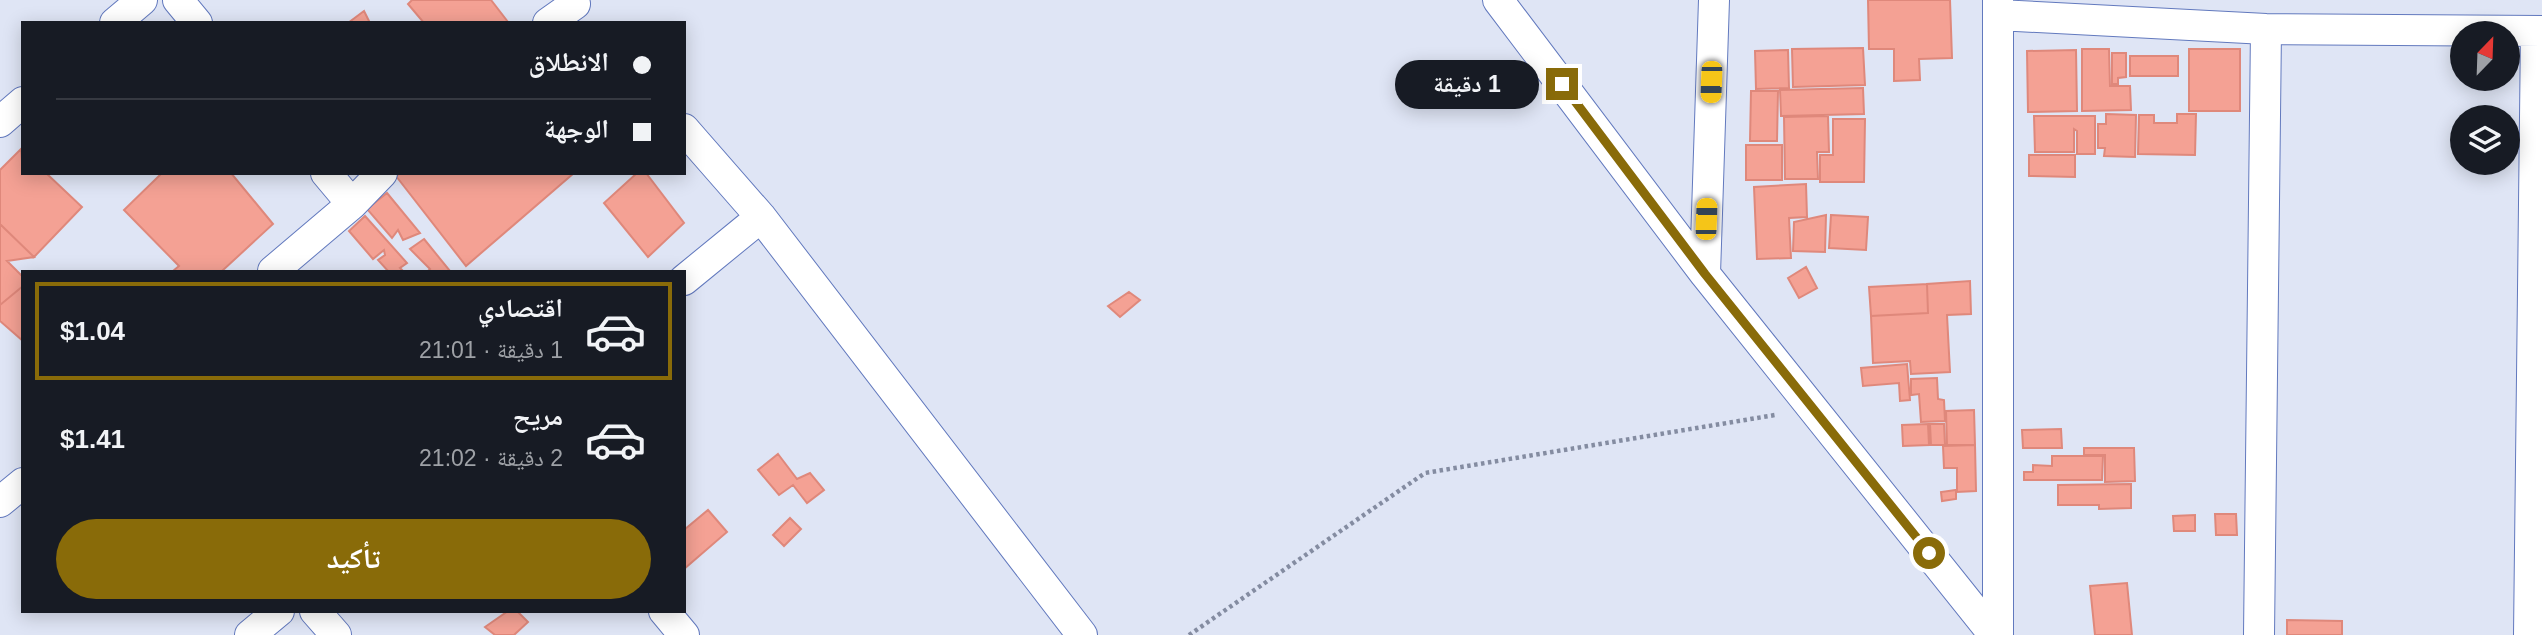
<!DOCTYPE html>
<html lang="ar">
<head>
<meta charset="utf-8">
<style>
  :root { --surface:#171b24; --page:#20242c; --text:#f1f3f6; --muted:#9ea1a6; --line:#363941; --accent:#896b09 }
  body { margin:0; font-family:Helvetica,"Noto Naskh Arabic",sans-serif; background:var(--page); color:var(--text); direction:rtl; height:100vh; display:flex; flex-direction:column; font-size:26px; white-space:nowrap }
  * { box-sizing:border-box; margin:0 }
  p { font-size:23px; color:var(--muted) }
  .icon { flex:none; width:38px; height:38px; fill:none; stroke:currentColor; stroke-width:2; stroke-linecap:round; stroke-linejoin:round }
  .map { position:relative; flex:1; overflow:hidden; direction:ltr }
  .details { position:absolute; left:21px; top:270px; width:665px; height:343px; display:flex; flex-direction:column; background:var(--surface); border-radius:0px; box-shadow:0 4px 18px #0003; direction:rtl }
  .details>* { flex:none }
  .top-card { position:absolute; left:21px; top:21px; width:665px; height:154px; border-radius:0px; box-shadow:0 4px 18px #0003; direction:rtl; display:grid; align-content:center; height:154px; padding:0 35px; background:var(--surface) }
  .needle { width:46px; rotate:23deg }
  .tools { position:absolute; left:2450px; top:21px; display:grid; gap:14px }
  .tools a { display:grid; place-items:center; width:70px; height:70px; border-radius:50%; background:var(--surface); box-shadow:0 4px 18px #0003; font-size:35px }
  .end { position:absolute; width:32px; height:32px; margin:-16px; border:9px solid #896b09; background:#fff; box-shadow:0 0 0 4px #fff }
  .from { border-radius:50% }
  .bubble { position:absolute; height:49px; border-radius:24px; background:var(--surface); box-shadow:0 4px 18px #0003; font-size:23px; font-weight:700; line-height:49px; text-align:center; direction:rtl }
  .car { position:absolute; width:21px; height:42px; margin:-21px -10px; border-radius:9px; box-shadow:0 0 5px 2px #0007; background:linear-gradient(#f5c518 24%,#345 0 40%,#f5c518 0 76%,#345 0 86%,#f5c518 0) }
  .top-card b { display:flex; align-items:center; gap:24px; height:66px; font-size:26px }
  .top-card b+b { border-top:2px solid var(--line) }
  .top-card i { width:18px; height:18px; background:var(--text) }
  ul { padding:12px 0 0; list-style:none }
  li { display:flex; align-items:center; gap:21px; height:98px; margin:0 14px 10px; padding:0 21px; border:4px solid transparent; border-radius:0px }
  li div { flex:1 }
  li b { display:block; font-size:26px }
  li em { font-style:normal; font-weight:700 }
  li.selected { border-color:var(--accent) }
  li>.icon { width:63px; height:63px; stroke-width:1.5 }
  .primary-button { display:flex; gap:14px; margin-top:auto; padding:14px 35px }
  .primary-button a { flex:1; height:80px; border-radius:42px; background:var(--accent); color:#fff; font-size:28px; font-weight:700; line-height:80px; text-align:center }
  .map>svg:first-child { display:block }
  .building { fill:#f4a194; stroke:#df887b; stroke-width:2 }
  .lines { fill:none; stroke-linecap:round; stroke-linejoin:round }
  .street-casing { stroke:#6279be; stroke-width:32 }
  .path { stroke:#848ca1; stroke-width:4.5; stroke-dasharray:3.5 3.5; stroke-linecap:butt }
  .street { stroke:#fff; stroke-width:30 }
  .route { stroke:#896b09; stroke-width:9 }
</style>
</head>
<body>
<div class="map">
<svg width="2542" height="635" viewBox="0 0 2542 635">
  <rect width="100%" height="100%" fill="#dfe5f5"/>
  <!-- building -->
  <path class="building" d="M412,0h79l17,22 -84,1 -16,-19z
    M1868,0h82l2,58 -33,1 1,21 -26,1v-32h-25z
    M364,11l6,12h-22z
    M1863,48l2,37 -72,2 -1,-38z
    M2082,49h27l1,37h20l1,24 -49,1z
    M2189,49h51v62h-51z
    M1788,50l1,38 -33,1 -1,-38z
    M2076,50l1,61 -49,1 -1,-61z
    M2112,53h14v24l-8,1v6h-6z
    M2130,56h48v20h-48z
    M1863,88l1,26 -83,2 -1,-26z
    M1751,91h27l-1,50h-27z
    M2106,114l30,1 -1,42 -31,-1 1,-8h-7v-24h8z
    M2177,114h19l-1,41 -57,-1 1,-39h15v8h23z
    M1828,116l1,36h-12l1,27h-33l-1,-62z
    M2034,116h61v38h-18v-23l-3,-2v23h-39z
    M1833,119h32l-1,63h-44v-27h13z
    M1746,145h36v35h-36z
    M21,149l2,24h23l36,34 -48,50 -34,-33v-54z
    M2029,155h46v22l-46,-1z
    M162,173h69l42,51 -51,47h-49l6,-5 -55,-56z
    M400,173h174l-108,93 -70,-90z
    M637,173h9l38,50 -36,34 -44,-54z
    M1806,184l1,33 -18,1 2,40 -34,1 -3,-72z
    M387,193l33,40 -17,7 -5,-10 -6,8 -25,-29z
    M1826,215l-1,37 -32,-1 1,-29z
    M1831,215l37,2 -2,33 -37,-2z
    M365,216l42,47 -7,5 3,3h-15l-10,-11 7,-5 -1,-5 -11,9 -24,-28z
    M0,224l34,33 -27,4 16,16v9l-23,19z
    M424,239l26,32h-22l2,-2 -20,-20z
    M1806,267l11,21 -18,10 -11,-20z
    M1970,281l1,33 -24,1 3,57 -39,2 -1,-13 -37,2 -2,-47 57,-3 -1,-29z
    M1927,284l1,29 -57,3 -2,-29z
    M23,286v55l-23,-20v-16z
    M1129,292l11,8 -20,17 -12,-11z
    M1907,364l3,36 -10,1 -1,-18 -36,3 -2,-18z
    M1937,378l1,21 6,1 1,21 -24,1 -2,-28 -8,1v-16z
    M1974,410l1,35h-28l-1,-34z
    M1928,424l1,21 -26,1 -1,-21z
    M1930,424h14l1,21h-14z
    M2061,429l1,19h-39l-1,-18z
    M1975,445l1,46 -19,1v-24h-13l-1,-22z
    M2084,448h50l1,33 -30,1v-27h-21z
    M778,454l19,25 13,-6 14,17 -17,13 -14,-18 -14,10 -21,-25z
    M2052,456h51l-1,24h-78v-8h9v-7l19,1z
    M2131,484v24l-32,1v-4h-41v-20z
    M1956,490v9l-14,2 -1,-9z
    M708,510l19,22 -43,37v-39z
    M2215,514h21l1,21h-21z
    M2195,515v16h-21l-1,-15z
    M790,518l11,11 -17,17 -11,-11z
    M2127,583l5,52h-37l-5,-49z
    M508,611h9l11,11 -14,13h-19l-10,-8z
    M2287,620l55,1v14h-55z"/>
  <g class="lines">
    <defs>
      <path id="street" d="M178,0l19,23
        M1498,0l207,274 289,361
        M1998,15l268,14 276,2
        M115,23l27,-23
        M548,23l27,-19
        M0,122l23,-20
        M684,129l77,88 321,418
        M326,173l26,31
        M273,271l79,-67 30,-31
        M1705,274l9,-274
        M684,280l77,-63
        M0,502l23,-19
        M315,611l21,24
        M664,611l20,24
        M250,635l29,-24
        M1998,635v-635
        M2259,635l7,-606
        M2529,635l7,-604"/>
    </defs>
    <!-- street casing -->
    <use href="#street" class="street-casing"/>
    <!-- path -->
    <path class="path" d="M1189,635l236,-162 350,-58"/>
    <!-- street -->
    <use href="#street" class="street"/>
  </g>
  <g class="lines">
    <!-- route -->
    <path class="route" d="M1562,84l143,190 224,279"/>
  </g>
</svg>
<div class="tools">
<a><svg class="needle" viewBox="-14 -14 28 28"><path d="M0-13l5 13h-10z" fill="#e53935"/><path d="M0 13l5-13h-10z" fill="#9ea1a6"/></svg></a>
<a><svg class="icon" aria-label="layers" viewBox="0 0 24 24"><path d="M12 4l9 5-9 5-9-5zM3 14l9 5 9-5"/></svg></a>
</div>
<i class="end from" style="left:1929px;top:553px"></i>
<i class="end" style="left:1562px;top:84px"></i>
<div class="bubble" style="left:1395px;top:60px;width:144px">1 دقيقة</div>
<i class="car" style="left:1711px;top:82px;rotate:182deg"></i>
<i class="car" style="left:1706px;top:219px;rotate:2deg"></i>
<div class="top-card">
<b><i class="from"></i>الانطلاق</b>
<b><i></i>الوجهة</b>
</div>
<section class="details">
<ul>
<li class="selected"><svg class="icon" aria-label="car" viewBox="0 0 24 24"><path d="M5 17H2v-5l4-1 3-4h7l3 4 3 1v5h-3M9 17h6M6 11h13"/><circle cx="7" cy="17" r="2"/><circle cx="17" cy="17" r="2"/></svg><div><b>اقتصادي</b><p>1 دقيقة · 21:01</p></div><em>$1.04</em></li>
<li><svg class="icon" aria-label="car" viewBox="0 0 24 24"><path d="M5 17H2v-5l4-1 3-4h7l3 4 3 1v5h-3M9 17h6M6 11h13"/><circle cx="7" cy="17" r="2"/><circle cx="17" cy="17" r="2"/></svg><div><b>مريح</b><p>2 دقيقة · 21:02</p></div><em>$1.41</em></li>
</ul>
<div class="primary-button"><a>تأكيد</a></div>
</section>
</div>
</body>
</html>
